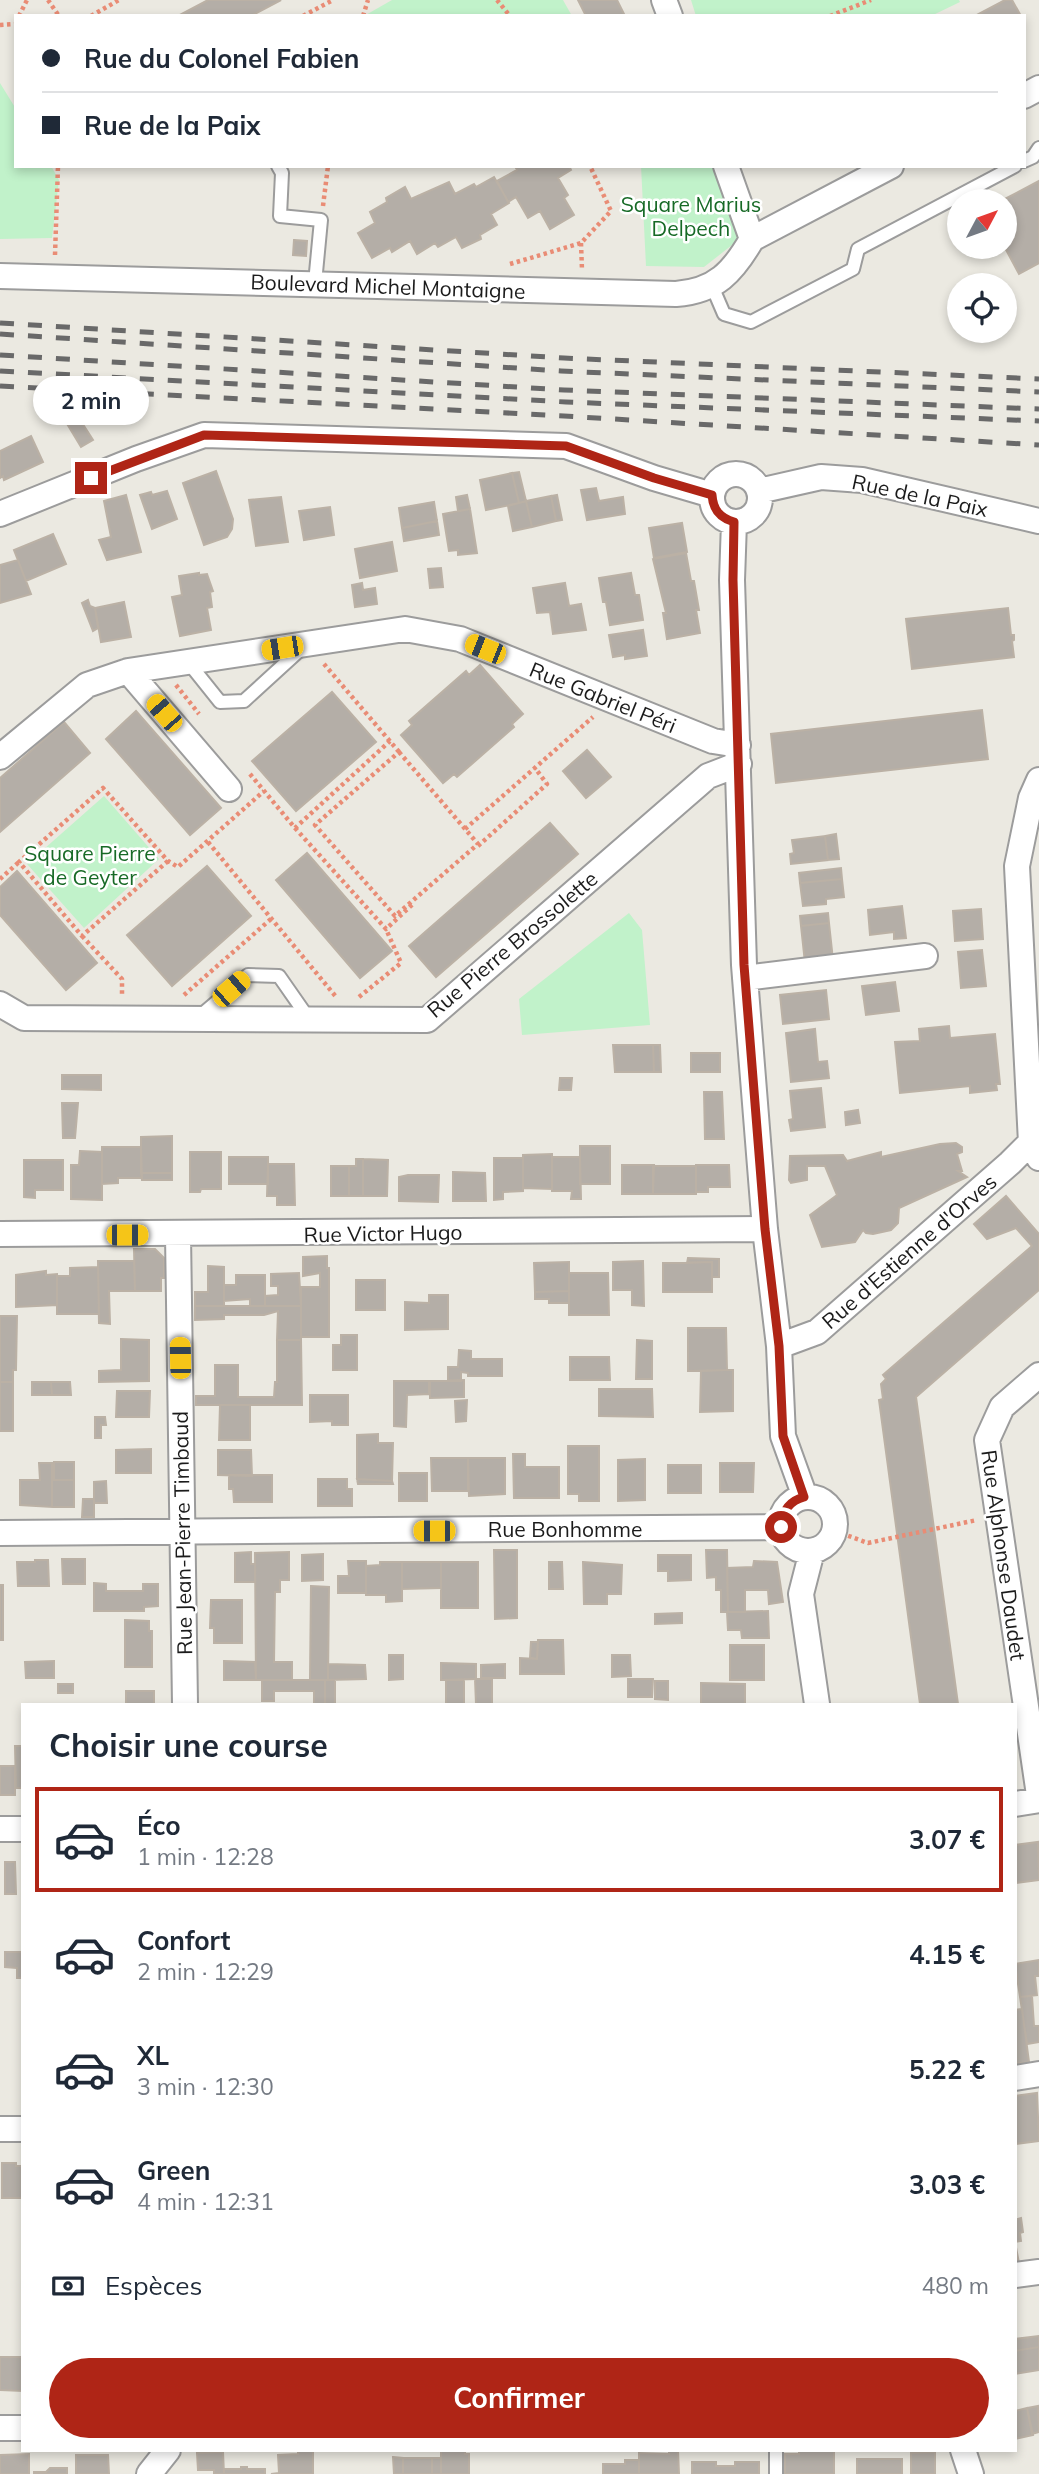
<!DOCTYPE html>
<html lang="fr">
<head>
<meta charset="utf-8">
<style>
  :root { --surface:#fff; --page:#f6f6f7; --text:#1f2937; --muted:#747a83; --line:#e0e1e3; --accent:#af2516 }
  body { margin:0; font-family:Mulish,sans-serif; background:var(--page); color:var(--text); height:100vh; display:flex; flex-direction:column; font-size:26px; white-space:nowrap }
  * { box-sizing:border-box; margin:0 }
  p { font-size:23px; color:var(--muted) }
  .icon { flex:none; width:38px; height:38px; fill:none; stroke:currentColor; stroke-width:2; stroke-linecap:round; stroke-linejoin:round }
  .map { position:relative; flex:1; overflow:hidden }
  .sheet { position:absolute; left:21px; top:1703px; width:996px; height:749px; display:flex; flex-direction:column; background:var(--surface); border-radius:0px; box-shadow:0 4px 10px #0003 }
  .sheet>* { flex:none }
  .guide { position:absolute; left:14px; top:14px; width:1012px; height:154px; border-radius:0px; box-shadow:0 4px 10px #0003; display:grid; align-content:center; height:154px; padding:0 28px; background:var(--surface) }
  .needle { width:46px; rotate:49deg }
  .buttons { position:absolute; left:947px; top:189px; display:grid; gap:14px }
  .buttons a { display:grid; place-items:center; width:70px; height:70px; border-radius:50%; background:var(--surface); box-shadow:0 4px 10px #0003; font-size:35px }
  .end { position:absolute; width:32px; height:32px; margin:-16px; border:9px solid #af2516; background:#fff; box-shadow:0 0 0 4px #fff }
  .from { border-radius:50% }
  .bubble { position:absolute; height:49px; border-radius:24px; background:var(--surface); box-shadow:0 4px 10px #0003; font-size:23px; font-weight:700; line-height:49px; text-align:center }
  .car { position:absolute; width:21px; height:42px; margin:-21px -10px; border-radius:9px; box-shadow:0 0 5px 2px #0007; background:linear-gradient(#f5c518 24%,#345 0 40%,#f5c518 0 76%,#345 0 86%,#f5c518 0) }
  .guide b { display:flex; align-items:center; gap:24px; height:66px; font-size:26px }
  .guide b+b { border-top:2px solid var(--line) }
  .guide i { width:18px; height:18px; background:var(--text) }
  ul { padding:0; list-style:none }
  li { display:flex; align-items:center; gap:21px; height:105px; margin:0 14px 10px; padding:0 14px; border:4px solid transparent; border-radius:0px }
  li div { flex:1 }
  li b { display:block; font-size:26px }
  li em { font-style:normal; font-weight:700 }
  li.active { border-color:var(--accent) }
  li>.icon { width:63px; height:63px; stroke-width:1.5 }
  h2 { padding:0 28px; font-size:32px; line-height:84px }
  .pay { display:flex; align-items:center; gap:18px; height:77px; padding:0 28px; font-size:26px }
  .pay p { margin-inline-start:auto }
  .action { display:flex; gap:14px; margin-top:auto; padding:14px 28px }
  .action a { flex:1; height:80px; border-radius:42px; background:var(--accent); color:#fff; font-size:28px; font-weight:700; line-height:80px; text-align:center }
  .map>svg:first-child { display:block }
  .park { fill:#c1f2ca }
  .building { fill:#b4aea7; stroke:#bbb1a5; stroke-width:2 }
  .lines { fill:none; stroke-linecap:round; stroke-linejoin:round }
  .lane-casing { stroke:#9c9c9c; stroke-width:16 }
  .street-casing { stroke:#9c9c9c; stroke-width:28 }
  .path { stroke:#e98c75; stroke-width:4.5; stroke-dasharray:3.5 3.5; stroke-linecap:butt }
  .lane { stroke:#fff; stroke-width:12 }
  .street { stroke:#fff; stroke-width:24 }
  .rail { stroke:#696969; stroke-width:5; stroke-dasharray:14 14; stroke-linecap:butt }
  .route { stroke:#af2516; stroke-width:9 }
  .labels { text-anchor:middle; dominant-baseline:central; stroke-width:5; stroke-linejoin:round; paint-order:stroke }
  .park-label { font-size:21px; fill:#176a26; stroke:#fff }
  .street-label { font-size:21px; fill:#1b1b1b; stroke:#fff }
</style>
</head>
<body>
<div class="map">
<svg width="1039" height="2474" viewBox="0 0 1039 2474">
  <rect width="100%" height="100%" fill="#ebe9e1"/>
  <!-- park -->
  <path class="park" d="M392,0h171l9,16h-208z
    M691,0h268l1,2 -29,14h-235z
    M0,83l16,26v57h35l8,14 -7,58 -52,1z
    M641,166h82l18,72 -37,29 -58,-1z
    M104,796l55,63 -75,69 -57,-64z
    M629,913l13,17 8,95 -128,10 -3,-36z"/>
  <!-- building -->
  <path class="building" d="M208,0h73l-30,16h-73z
    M578,0h39l8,16h-39z
    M1005,0h7l9,16h-46z
    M515,166h54l2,4 -13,8 10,17 -4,3 10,17 -24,14 -10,-18 -12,7 -12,-21 -8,5 -11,-21 20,-11z
    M494,177l15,26 -18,11 6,11 -17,10 1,4 -19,9 -6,-11 -18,10 -3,-4 -18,11 -7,-13 -18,11 -2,-4 -18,10 -14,-25 17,-10 -5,-11 17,-10 -1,-4 19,-11 6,12 38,-17 6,12 19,-10 2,3z
    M1039,181v82l-20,11 -15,-28v-45h-3z
    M294,240l13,1 -1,15 -13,-1z
    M77,415l16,25 -12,7 -15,-25z
    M31,436l12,26 -39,18 -1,-4 -3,2v-27z
    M216,471l17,48 -1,10 -5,8 -23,8 -21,-62z
    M519,472l7,29 -7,2 -7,-30z
    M512,473l7,30 -33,7 -6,-30z
    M596,488l3,13 24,-4 2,17 -38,6 -6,-30z
    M167,491l10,28 -25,10 -12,-34 11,-3 1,3z
    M126,495l15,57 -34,8 -8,-20 12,-3 -7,-36z
    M467,495l3,14 -12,2 -2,-14z
    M557,495l5,25 -6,1 -5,-25z
    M551,496l5,25 -24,6 -6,-26z
    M281,497l7,45 -32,4 -7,-46z
    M526,501l6,26 -19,4 -5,-25z
    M434,502l3,19 -35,7 -3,-20z
    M330,507l4,28 -30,5 -5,-29z
    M470,509l7,44 -19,2v-5l-9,1 -6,-37z
    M437,521l2,14 -35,6 -2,-13z
    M682,523l5,29 -33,6 -5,-30z
    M53,534l13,30 -40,17 -12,-31z
    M392,542l5,29 -37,7 -5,-29z
    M686,553l5,28h3l5,29h-3l4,23 -33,6 -4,-26h3l-13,-54z
    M18,560l13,34 -31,9v-38z
    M441,568l2,19 -13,1 -2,-19z
    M199,573v2l8,-1 6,17 -3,1 2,15 -5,1 4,22 -31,6 -8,-39 10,-2 -3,-19z
    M631,573l4,22h4l4,25 -33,5 -4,-23h-3l-4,-24z
    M362,583l1,7 12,-2 2,16 -22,3 -3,-22z
    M565,583l4,23 12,-2 5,26 -33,4 -3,-22 -13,1 -4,-25z
    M88,600l2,6 5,2 3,20 -5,3 -11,-28z
    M124,602l7,35 -30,5 -6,-34z
    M1008,608l3,27h3v5l-2,1 2,16 -102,12 -6,-50z
    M643,630l4,26 -22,3v-4l-12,2 -4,-22z
    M480,665l43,49 -11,10 2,3 -57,50 -3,-3 -11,9 -42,-48 11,-10 -3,-4 57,-50 3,4z
    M332,692l44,50 -80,69 -44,-50z
    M982,710l6,49 -212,24 -5,-49z
    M136,711l85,97 -31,27 -84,-96z
    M64,722l26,31 -90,79v-54z
    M587,750l24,27 -25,21 -23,-27z
    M550,823l28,31 -142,123 -27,-31z
    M836,834l3,25 -11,1 -3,-24z
    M825,836l3,24 -37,4 -1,-10 4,-1 -2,-13z
    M307,853l85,98 -32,27 -84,-98z
    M207,866l44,50 -79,70 -45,-51z
    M841,868l1,11 -42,4 -1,-10z
    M17,871l80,92 -31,27 -66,-75v-28z
    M842,879l2,18 -18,2v5l-23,2 -3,-23z
    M902,906l4,32 -12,1v-7l-24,3 -2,-25z
    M981,909l2,30 -28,2 -2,-30z
    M828,913l1,10 -28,3 -1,-10z
    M829,923l4,37 -28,3 -4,-37z
    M982,950l4,36 -25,2 -3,-36z
    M895,982l4,29 -33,4 -4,-29z
    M826,990l3,29 -46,5 -3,-29z
    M949,1026l1,12 45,-4 5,50h-4l1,6 -27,3v-7l-70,7 -5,-51 25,-1 -1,-12z
    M815,1029l3,33 9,-1 2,17 -38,4 -5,-49z
    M613,1045h40l1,27h-39z
    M653,1045h7l1,27h-7z
    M691,1053h29v19h-29z
    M62,1075h39v15l-39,-1z
    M560,1078h12l-1,12h-12z
    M821,1088l4,39 -34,4 -2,-11 4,-1 -3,-28z
    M704,1092h18l2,47h-19z
    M62,1103h16l-3,35h-12z
    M858,1110l2,13 -14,2 -1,-13z
    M172,1136v37h-31v-36z
    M956,1143l6,4v5l-5,2 5,17h-4l9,6 -68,31 -1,15 -7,7 -18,4 -7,-1 -3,-3 -8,12 -33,5 -12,-32 27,-20 -12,-29h-18v14l-16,3 -2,-3 1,-24 53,-1 4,6 34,-9v5l59,-13z
    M580,1146h30v38h-30z
    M102,1147h39l1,31h-24v5l-16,1z
    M80,1151l22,1v48l-31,-1v-34h8z
    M190,1152h31v37h-20l-1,3h-10z
    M552,1154v35l-29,-1v-33z
    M229,1157h39v27h-39z
    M552,1157h28l1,42h-10l1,-8h-20z
    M494,1158h29v33l-20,1v7l-9,1z
    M356,1159h7v37h-14v-30h7z
    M363,1159l25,1 -1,36h-24z
    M24,1160h39v30h-28v8l-11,-1z
    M268,1164h26l1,41h-18v-9h-10z
    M622,1165h32l-1,29h-31z
    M696,1165h33l1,22h-22v5h-12z
    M331,1166h18v30h-18z
    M653,1166h43v28h-43z
    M453,1172l32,1 1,28h-33z
    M141,1173h31v7h-30z
    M408,1175h31l-1,27 -39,-1v-24z
    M1006,1196l33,38v56l-123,107 42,307h-38l-41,-304 4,-1 -2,-15 5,-5 -3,-4 149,-129 -16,-18 -29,11 -13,-15z
    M134,1249h21l9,9v20h-3v13h-26z
    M327,1256v12h2v69h-28v-50h19v-14l-17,3v-19z
    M688,1258l31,1v18h-7v-15l-25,1z
    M98,1261h36l1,30h-26l1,33 -11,-1z
    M643,1261l1,45 -12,-1v-15h-19v-28z
    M569,1262v29l-34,1 -1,-29z
    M712,1262v30h-49v-29z
    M208,1266l16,1v39h-29v-14h13z
    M98,1267l1,47h-42v-38h13v-8z
    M46,1271v4l11,-1v31l-41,2v-32z
    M299,1273l2,33h-36v-10l13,-1v-9h-7v-12z
    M569,1273h39l1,42h-40z
    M236,1275h29v31h-15v-7l-26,2v-16h12z
    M356,1280h29v30h-29z
    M569,1291v12h-20v-4h-14v-7z
    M429,1295h19v34l-43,1v-28l24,1z
    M195,1306h106v34h-24l1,-29 -14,4h-40v4l-29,1z
    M0,1316h17l-1,54h-3v12h-13z
    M688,1328h38l1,42 -39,1z
    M341,1335h16v35h-24v-25h8z
    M121,1339l28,1v41l-50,1v-11l22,-1z
    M277,1340h24l1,65h-106v-9h19v-31h23v32h36l1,-15h2z
    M637,1340l15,1v38h-16z
    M459,1350l12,1v8h31v17h-34v-3l-7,-1v9h-13v-14h10z
    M570,1357h39l1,23h-40z
    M727,1370h6v41l-33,1 1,-41z
    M464,1380v17l-34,1v-17z
    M394,1381h35v13l-22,1 -1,32 -12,-1z
    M0,1382h13v49h-13z
    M32,1382h19l1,13h-20z
    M51,1382h19l1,13h-19z
    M599,1389h53l1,28 -54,-1z
    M117,1391h33l-1,26h-33z
    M310,1395h38v30h-16v-4l-22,1z
    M467,1400l-1,21 -10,1 -1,-21z
    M220,1405h30v35h-31z
    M95,1417h10l1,8h-5v13h-6z
    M378,1434v9h15l-1,38 -35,-2v-44z
    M568,1446h31v55h-20v-7h-11z
    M151,1449v24h-35v-23z
    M218,1450h33l1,26 -34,-1z
    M513,1454h12v13h34v31h-45z
    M431,1458h37v33h-36z
    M468,1458h37v36l-36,2z
    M645,1459v41l-27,1v-41z
    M54,1462h20v18h-20z
    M39,1463h13v44l-32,-2v-25h20z
    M720,1463h34l-1,29h-33z
    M668,1465h33v28h-33z
    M399,1473h28v28h-28z
    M229,1475h43v27h-38l-1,-13h-4z
    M318,1479h29v10h5v17h-34z
    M357,1479l35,2 1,3h-35z
    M52,1480h22v27h-22z
    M106,1481l1,22h-13v-21z
    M83,1499h11v18h-12z
    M494,1550h23v68l-22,1z
    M706,1550h21l1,62h-7v-22h-5v-13l-9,1z
    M251,1552v12h4v18h-20v-29z
    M289,1552v28h-9v12h-5l-1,70h18v18h-36l-1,-127z
    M323,1554v26l-21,1v-26z
    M658,1555h33v25l-23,1v-10h-10z
    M62,1559h23v25h-22z
    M35,1560h13l1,26h-31l-1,-24h18z
    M348,1561h18v32h-28v-17h11z
    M754,1561l23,1 6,40 -14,2 -1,-14h-23v22h-17l-1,-44 26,-1z
    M380,1562h22v39l-16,1v-7h-20v-29l14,-1z
    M402,1562h39v26l-39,1z
    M441,1562h37v46h-37z
    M549,1562h13l1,27h-14z
    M583,1562l39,3 -1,29h-14v10h-23z
    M94,1583l12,1v7h37v-7h15v22l-14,1v4h-50z
    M0,1585h3v55h-3z
    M311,1586l18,1 -1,93h-18z
    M211,1600h31v43h-28v-15h-4z
    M768,1611l1,27h-27l-1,-8h-13l-1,-18z
    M682,1613v10l-27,1v-10z
    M125,1620l24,1v10h3v36h-27z
    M538,1640h25l1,34h-44v-16l17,1z
    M531,1642h7l-1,17 -7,-1z
    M730,1645h34v35h-34z
    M389,1655h14v24l-14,1z
    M612,1655h18l1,21 -19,1z
    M54,1661v17h-28l-1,-16z
    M224,1661l31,1 1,18h-32z
    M441,1663l35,1v15l-35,1z
    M328,1664l37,1 1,14 -38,1z
    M505,1664v14h-24v-13z
    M475,1679h17v25h-16z
    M628,1679h25l-1,18h-24z
    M262,1680h63v24h-11v-13h-40v10h-12z
    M325,1680h10v24h-10z
    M446,1680h18v24h-18z
    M655,1681h13v19l-13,-1z
    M701,1683l44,1v20h-44z
    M58,1684h15v9h-15z
    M126,1691h28v13h-28z
    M15,1746h8v42h-7z
    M0,1766h15v29h-15z
    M1038,1842l1,38 -24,3v-38z
    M5,1862h10l1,32h-11z
    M5,1952h18v26h-6v-10l-12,-1z
    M1039,1960v16h-4l2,19 -17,2 -5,-33z
    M1032,1996l2,30h5v16l-12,2 -7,-47z
    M1022,2009l7,53 -14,2v-54z
    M1037,2093l2,48 -24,3v-48z
    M2,2163h14v3h7v32h-21z
    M1021,2218l2,14 -3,1 1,8 -6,1 4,21 -4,1v-44z
    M1039,2336v11l-24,4v-12z
    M1039,2347v23l-24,4v-23z
    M0,2357h23v34l-23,-1z
    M1038,2406l1,26 -7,2 -5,-26z
    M1027,2408l6,27 -18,4v-28z
    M298,2450h15v24h-42l8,-1 -1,-18 20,-1z
    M441,2450h24v4h4v20h-28z
    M669,2450h9l1,24h-40v-21l30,1z
    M799,2451h35v23h-49v-20h14z
    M223,2452l1,22h-10v-4h-16l-1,-17z
    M935,2452v22h-24v-21z
    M29,2454v20h-29v-19z
    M76,2455h32l1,19h-33z
    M393,2457l10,1v16h-9z
    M403,2458h29v16h-29z
    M432,2458h9v16h-9z
    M857,2459h45v15h-45z
    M625,2460h14v14h-36v-10h22z
    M692,2462h24v4h19v-4h24v12h-67z
    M241,2467h6v2h18v5h-41v-5h17z
    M50,2468h17v6h-33v-2h12z"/>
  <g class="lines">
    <defs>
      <path id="lane" d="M1024,161l9,-4 6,-9
        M278,166l4,7 -2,43 41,4 -6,63
        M712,286l12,28 27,8 102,-53 5,-20 157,-83
        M188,662l32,40 24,-1 58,-53
        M200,1016l48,-41 31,1 30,43
        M776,2450v24"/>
      <path id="street" d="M664,0l6,16
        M1024,96l15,-8
        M726,166l26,73
        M752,239l139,-73
        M0,276l676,18c40,-3 57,-22 76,-55
        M712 498a24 24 0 1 1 48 0a24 24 0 1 1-48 0Z
        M759,491l62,-14 41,3 177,41
        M0,514l136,-55 68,-24 362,11 88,32 58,17
        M734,522l-2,58 12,385 21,264 14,117 4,90 22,61
        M128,671l101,118
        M0,757l87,-72 41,-14 277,-42 55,10 253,102 25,4
        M1039,780l-8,18 -14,68 14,277 8,15
        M745,978l180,-22
        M0,1004l24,14 403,2 281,-244 31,-12
        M0,1234l765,-5
        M178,1235l7,469
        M779,1346l38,-14 193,-169 29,-29
        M1039,1375l-37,32 -15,33 52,355
        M781 1524a27 27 0 1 1 54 0a27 27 0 1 1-54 0Z
        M0,1533l781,-6
        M812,1551l-11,43 16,110
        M1015,1804l24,-4
        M0,1829h23
        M1015,2078l24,-4
        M0,2129h23
        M1015,2275l24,-3
        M0,2428h23
        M963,2450l8,24
        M149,2474l19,-24"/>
    </defs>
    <!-- lane casing -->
    <use href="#lane" class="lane-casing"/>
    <!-- street casing -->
    <use href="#street" class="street-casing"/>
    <!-- path -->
    <path class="path" d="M48,0l11,16
      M497,0l13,16
      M19,16l8,-16
      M91,16l28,-16
      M303,16l30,-16
      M363,16l5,-16
      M830,16l41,-16
      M0,25l16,-1
      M323,206l5,-40
      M581,243l1,27
      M55,255l3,-89
      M510,264l71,-21 30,-32 -21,-45
      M324,664l76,89
      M176,685l23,29
      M399,752l79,92 -83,72 -80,-91z
      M250,774l45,54 95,-87
      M295,828l91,101 28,-26
      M465,829l128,-112
      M208,842l129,156
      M478,846l69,-62 -12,-16
      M168,861l-86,75 -63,-74 84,-74 65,73 10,6 86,-76
      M0,879l19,-17
      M82,936l40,43v18
      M184,995l87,-76
      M359,997l42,-34 -15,-34
      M835,1531l33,12 109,-23"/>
    <!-- lane -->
    <use href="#lane" class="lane"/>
    <!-- street -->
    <use href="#street" class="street"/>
    <!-- rail -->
    <path class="rail" d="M0,323l564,35 475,21
      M0,334l561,37 478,21
      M0,355l564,35 475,19
      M0,371l566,31 473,19
      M0,386l564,30 475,29"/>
  </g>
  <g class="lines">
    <!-- route -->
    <path class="route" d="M91,478l113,-43 362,11 88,32 58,17c1,15 8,23 22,27l-1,58 11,385 21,264 14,117 4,90 21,61c-15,4 -22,14 -23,30"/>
  </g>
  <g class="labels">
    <!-- park labels -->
    <g class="park-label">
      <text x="691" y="204">Square Marius<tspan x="691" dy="24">Delpech</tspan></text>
      <text x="90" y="853">Square Pierre<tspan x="90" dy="24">de Geyter</tspan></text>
    </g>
    <!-- street labels -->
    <g class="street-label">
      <text transform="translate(388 286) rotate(2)">Boulevard Michel Montaigne</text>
      <text transform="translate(920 495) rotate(12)">Rue de la Paix</text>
      <text transform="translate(603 697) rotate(22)">Rue Gabriel Péri</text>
      <text transform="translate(512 944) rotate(-40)">Rue Pierre Brossolette</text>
      <text transform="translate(383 1233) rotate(-1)">Rue Victor Hugo</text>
      <text transform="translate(909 1251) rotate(-41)">Rue d'Estienne d'Orves</text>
      <text x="565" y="1529">Rue Bonhomme</text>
      <text transform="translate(182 1533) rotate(-91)">Rue Jean-Pierre Timbaud</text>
      <text transform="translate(1004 1555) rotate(82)">Rue Alphonse Daudet</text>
    </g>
  </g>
</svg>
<div class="buttons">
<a><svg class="needle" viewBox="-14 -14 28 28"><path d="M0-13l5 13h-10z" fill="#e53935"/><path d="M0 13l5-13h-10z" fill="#747a83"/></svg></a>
<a><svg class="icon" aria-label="locate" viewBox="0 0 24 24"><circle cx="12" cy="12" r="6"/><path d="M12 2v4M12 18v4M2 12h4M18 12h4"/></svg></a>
</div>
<i class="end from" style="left:781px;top:1527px"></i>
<i class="end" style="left:91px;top:478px"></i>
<div class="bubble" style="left:33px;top:376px;width:116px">2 min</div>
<i class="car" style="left:282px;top:648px;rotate:261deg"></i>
<i class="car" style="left:485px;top:649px;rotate:292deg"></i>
<i class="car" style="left:164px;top:713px;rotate:319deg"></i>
<i class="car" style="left:231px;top:989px;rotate:49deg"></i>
<i class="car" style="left:127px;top:1235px;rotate:90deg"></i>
<i class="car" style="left:180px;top:1358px;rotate:359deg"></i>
<i class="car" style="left:434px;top:1531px;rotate:270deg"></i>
<div class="guide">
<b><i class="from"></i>Rue du Colonel Fabien</b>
<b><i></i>Rue de la Paix</b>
</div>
<section class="sheet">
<h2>Choisir une course</h2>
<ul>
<li class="active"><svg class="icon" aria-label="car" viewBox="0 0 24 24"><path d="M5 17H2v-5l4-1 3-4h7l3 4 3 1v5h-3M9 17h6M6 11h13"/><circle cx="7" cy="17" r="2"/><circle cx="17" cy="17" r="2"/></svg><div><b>Éco</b><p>1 min · 12:28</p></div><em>3.07 €</em></li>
<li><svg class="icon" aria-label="car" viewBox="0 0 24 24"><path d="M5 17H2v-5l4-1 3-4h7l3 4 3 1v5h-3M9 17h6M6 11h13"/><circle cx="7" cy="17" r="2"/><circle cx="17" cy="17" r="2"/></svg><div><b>Confort</b><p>2 min · 12:29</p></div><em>4.15 €</em></li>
<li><svg class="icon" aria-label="car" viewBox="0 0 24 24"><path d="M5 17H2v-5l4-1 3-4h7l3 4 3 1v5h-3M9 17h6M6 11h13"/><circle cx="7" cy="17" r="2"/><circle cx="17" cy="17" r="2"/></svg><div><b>XL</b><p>3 min · 12:30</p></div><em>5.22 €</em></li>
<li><svg class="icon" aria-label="car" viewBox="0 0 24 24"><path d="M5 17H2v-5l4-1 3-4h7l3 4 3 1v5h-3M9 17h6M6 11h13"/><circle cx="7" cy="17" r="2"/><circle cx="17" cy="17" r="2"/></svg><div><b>Green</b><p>4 min · 12:31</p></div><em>3.03 €</em></li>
</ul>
<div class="pay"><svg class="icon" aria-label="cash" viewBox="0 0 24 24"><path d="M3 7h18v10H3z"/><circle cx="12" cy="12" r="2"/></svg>Espèces<p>480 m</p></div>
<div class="action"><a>Confirmer</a></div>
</section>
</div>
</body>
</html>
